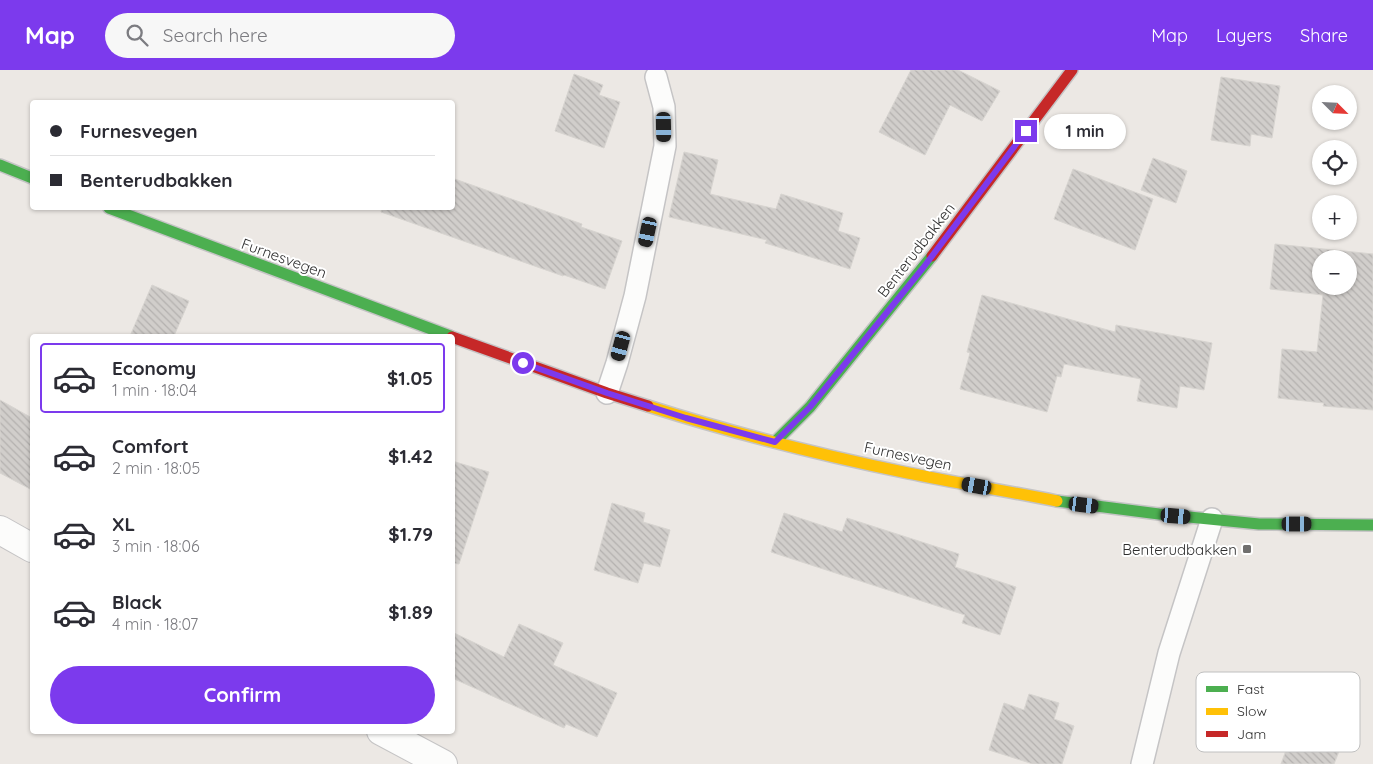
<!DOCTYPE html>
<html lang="en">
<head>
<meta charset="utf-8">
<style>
  :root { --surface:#fff; --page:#f7f7f7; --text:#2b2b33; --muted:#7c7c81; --line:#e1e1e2; --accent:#7c3aed }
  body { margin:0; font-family:Quicksand,sans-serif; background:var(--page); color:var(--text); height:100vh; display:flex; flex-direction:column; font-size:19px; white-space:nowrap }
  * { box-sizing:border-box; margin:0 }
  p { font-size:16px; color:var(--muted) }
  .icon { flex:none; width:28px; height:28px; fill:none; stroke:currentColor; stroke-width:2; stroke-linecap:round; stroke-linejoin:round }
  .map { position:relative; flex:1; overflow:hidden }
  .drawer { position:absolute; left:30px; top:264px; width:425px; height:400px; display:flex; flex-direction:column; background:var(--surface); border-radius:5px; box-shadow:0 1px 4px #0004 }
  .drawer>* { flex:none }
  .top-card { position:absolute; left:30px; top:30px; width:425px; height:110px; border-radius:5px; box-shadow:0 1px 4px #0004; display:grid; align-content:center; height:110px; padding:0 20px; background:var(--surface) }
  .needle { width:32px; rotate:114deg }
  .tools { position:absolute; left:1312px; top:15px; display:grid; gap:10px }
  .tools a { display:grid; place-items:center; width:45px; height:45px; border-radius:50%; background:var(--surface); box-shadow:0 1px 4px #0004; font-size:25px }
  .end { position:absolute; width:22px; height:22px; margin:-11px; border:6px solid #7c3aed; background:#fff; box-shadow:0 0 0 2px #fff }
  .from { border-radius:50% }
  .bubble { position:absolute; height:35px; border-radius:18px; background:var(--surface); box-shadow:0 1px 4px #0004; font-size:16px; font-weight:700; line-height:35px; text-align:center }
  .car { position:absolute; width:15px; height:30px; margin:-15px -8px; border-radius:6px; box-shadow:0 0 4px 1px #0007; background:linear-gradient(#222 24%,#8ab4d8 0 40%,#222 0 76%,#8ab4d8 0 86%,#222 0) }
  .top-card b { display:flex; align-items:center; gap:18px; height:48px; font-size:19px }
  .top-card b+b { border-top:1px solid var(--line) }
  .top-card i { width:12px; height:12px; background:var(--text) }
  ul { padding:9px 0 0; list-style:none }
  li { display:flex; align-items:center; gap:15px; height:70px; margin:0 10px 8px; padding:0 10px; border:2px solid transparent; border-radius:5px }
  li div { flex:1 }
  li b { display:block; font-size:19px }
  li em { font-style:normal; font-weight:700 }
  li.current { border-color:var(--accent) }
  li>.icon { width:45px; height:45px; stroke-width:1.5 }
  .cta { display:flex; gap:10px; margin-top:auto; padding:10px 20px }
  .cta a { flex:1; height:58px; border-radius:30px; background:var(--accent); color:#fff; font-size:20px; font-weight:700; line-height:58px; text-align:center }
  header { display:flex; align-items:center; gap:30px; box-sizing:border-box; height:70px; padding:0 25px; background:var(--accent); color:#fff }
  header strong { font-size:24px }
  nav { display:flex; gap:28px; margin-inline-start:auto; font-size:18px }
  .search { width:350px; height:45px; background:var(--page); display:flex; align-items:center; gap:12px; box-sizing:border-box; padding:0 18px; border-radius:28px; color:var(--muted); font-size:19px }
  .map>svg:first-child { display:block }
  .building { fill:url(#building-back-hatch); stroke:#d7d4d0; fill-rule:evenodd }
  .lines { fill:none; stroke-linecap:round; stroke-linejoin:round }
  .lane-casing { stroke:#c5c4c5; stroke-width:24 }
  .street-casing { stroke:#c5c4c5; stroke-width:30 }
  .fast-casing { stroke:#c5c4c5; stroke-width:14 }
  .slow-casing { stroke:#c5c4c5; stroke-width:14 }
  .jam-casing { stroke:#c5c4c5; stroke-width:14 }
  .lane { stroke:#fcfcfb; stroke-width:21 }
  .street { stroke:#fcfcfb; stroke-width:28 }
  .fast { stroke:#4caf50; stroke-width:11 }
  .slow { stroke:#ffc107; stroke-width:11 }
  .jam { stroke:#c62828; stroke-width:11 }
  .route { stroke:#7c3aed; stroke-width:6 }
  .poi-dot { fill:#706f6e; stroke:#fff; stroke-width:2 }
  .labels { text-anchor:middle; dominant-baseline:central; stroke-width:4; stroke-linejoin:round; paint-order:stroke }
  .street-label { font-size:15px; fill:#2e2e2e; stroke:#fff }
  .poi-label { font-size:15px; fill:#2e2e2e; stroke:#fff; text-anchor:end }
  .key { fill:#fff; stroke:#c0c0c0; stroke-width:1 }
  .key-label { font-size:14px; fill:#2e2e2e }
</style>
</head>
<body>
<header>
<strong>Map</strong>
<div class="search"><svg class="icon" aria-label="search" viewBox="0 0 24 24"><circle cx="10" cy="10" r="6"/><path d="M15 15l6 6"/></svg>Search here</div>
<nav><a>Map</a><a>Layers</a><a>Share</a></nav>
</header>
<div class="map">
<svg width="1373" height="694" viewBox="0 0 1373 694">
  <defs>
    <pattern id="building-back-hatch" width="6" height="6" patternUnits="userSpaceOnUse" patternTransform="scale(1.25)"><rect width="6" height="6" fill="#d1cecb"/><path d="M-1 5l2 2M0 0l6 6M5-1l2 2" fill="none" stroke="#b4b1af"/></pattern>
  </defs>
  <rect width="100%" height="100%" fill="#ece8e4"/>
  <!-- building -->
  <path class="building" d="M911,0h47l42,21 -18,30 -32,-16 -25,50 -46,-23z
    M574,4l29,11 -4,10 21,7 -16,46 -49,-17z
    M1221,7l59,9 -8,52 -21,-4 -1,12 -39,-6z
    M684,82l34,8 -8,34 66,15 5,-15 62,19 -5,18 22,7 -10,31 -85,-26 2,-3 -98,-23z
    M1153,88l34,13 -11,32 -35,-13z
    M1073,99l80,30 -18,51 -81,-31z
    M452,108l130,46 -1,3 41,14 -17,48 -41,-14 -1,1 -182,-64 1,-4h70z
    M1275,174l98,10v156l-50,-4 1,-3 -46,-5 4,-49 35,3 6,-57 -53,-6zM1321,189h28v27h-28z
    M152,215l37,16 -15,35h-44z
    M982,225l133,37 1,-7 96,18 -8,47 -24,-4 -3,22 -40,-7 4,-22 -77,-15 -3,13 -4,-1 -10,36 -87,-23 10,-36 -3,-1z
    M0,330l32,18v72l-32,-17z
    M452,391l37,11 -30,92 -7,-1z
    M612,433l33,10 -2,9 27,8 -10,37 -16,-4 -6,20 -44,-13z
    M784,443l58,19 5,-14 112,36 -4,13 61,20 -16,48 -38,-12 3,-8 -194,-63z
    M519,554l44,19 -10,22 64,28 -20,44 -31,-13 -2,4 -112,-50v-46l52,25z
    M1029,624l30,9 -5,16 20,7 -12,38h-29l-44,-14 15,-47 20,7z
    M1298,647l48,17 -12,30h-53z"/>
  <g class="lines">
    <defs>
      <path id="lane" d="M607,323l10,-30 18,-67 30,-150 -1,-39 -8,-30
        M1142,694l27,-111 43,-134"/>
      <path id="street" d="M0,460l32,18
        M381,661l62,33"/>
      <path id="fast" d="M0,95l32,13
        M109,138l341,128
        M775,372l35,-35 122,-151
        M1057,431l102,13 100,10 114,1"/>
      <path id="slow" d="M648,336c85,27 172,49 260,67 49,10 99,18 149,28"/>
      <path id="jam" d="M932,186l140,-186
        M452,267l155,56 41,13"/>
    </defs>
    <!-- lane casing -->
    <use href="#lane" class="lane-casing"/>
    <!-- street casing -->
    <use href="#street" class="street-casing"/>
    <!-- fast casing -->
    <use href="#fast" class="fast-casing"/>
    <!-- slow casing -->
    <use href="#slow" class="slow-casing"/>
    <!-- jam casing -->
    <use href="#jam" class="jam-casing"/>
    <!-- lane -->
    <use href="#lane" class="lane"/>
    <!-- street -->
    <use href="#street" class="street"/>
    <!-- fast -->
    <use href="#fast" class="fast"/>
    <!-- slow -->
    <use href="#slow" class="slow"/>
    <!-- jam -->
    <use href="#jam" class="jam"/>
  </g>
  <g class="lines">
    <!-- route -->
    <path class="route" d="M523,293l84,30 79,25 89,24 35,-35 113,-139 103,-137"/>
  </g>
  <!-- markers -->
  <rect class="poi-dot" x="1242" y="474" width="10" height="10" rx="2.5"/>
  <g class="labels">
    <!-- street labels -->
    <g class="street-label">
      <text transform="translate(916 180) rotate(-52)">Benterudbakken</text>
      <text transform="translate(284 188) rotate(20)">Furnesvegen</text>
      <text transform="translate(908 386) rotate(12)">Furnesvegen</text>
    </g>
    <!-- poi labels -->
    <g class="poi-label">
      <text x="1237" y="479">Benterudbakken</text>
    </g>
  </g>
  <!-- legend -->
  <rect x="1196" y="602" width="164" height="80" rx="8" class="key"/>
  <rect x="1206" y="616" width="22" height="6" fill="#4caf50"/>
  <rect x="1206" y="638" width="22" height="7" fill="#ffc107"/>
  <rect x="1206" y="661" width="22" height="6" fill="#c62828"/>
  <g class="key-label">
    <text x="1237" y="624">Fast</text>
    <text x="1237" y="646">Slow</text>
    <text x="1237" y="669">Jam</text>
  </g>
</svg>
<div class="tools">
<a><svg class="needle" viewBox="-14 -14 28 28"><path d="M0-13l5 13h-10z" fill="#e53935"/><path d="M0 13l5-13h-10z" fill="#7c7c81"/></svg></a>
<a><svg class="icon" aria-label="locate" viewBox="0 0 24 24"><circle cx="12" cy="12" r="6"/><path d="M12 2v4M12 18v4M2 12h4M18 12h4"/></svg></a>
<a>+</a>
<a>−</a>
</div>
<i class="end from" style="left:523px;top:293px"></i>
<i class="end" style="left:1026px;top:61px"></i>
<div class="bubble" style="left:1044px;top:44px;width:82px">1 min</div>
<i class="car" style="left:664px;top:57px;rotate:179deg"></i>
<i class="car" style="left:648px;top:162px;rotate:192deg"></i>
<i class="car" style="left:621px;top:276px;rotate:195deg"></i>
<i class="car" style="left:977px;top:416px;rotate:280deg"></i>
<i class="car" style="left:1084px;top:435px;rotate:97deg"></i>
<i class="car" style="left:1176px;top:446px;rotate:95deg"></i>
<i class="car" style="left:1297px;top:454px;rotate:90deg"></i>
<div class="top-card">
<b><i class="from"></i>Furnesvegen</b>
<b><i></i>Benterudbakken</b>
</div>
<section class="drawer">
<ul>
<li class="current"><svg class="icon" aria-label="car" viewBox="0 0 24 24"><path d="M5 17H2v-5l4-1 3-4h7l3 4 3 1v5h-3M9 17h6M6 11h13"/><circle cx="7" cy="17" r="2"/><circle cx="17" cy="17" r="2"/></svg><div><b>Economy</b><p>1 min · 18:04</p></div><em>$1.05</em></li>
<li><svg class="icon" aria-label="car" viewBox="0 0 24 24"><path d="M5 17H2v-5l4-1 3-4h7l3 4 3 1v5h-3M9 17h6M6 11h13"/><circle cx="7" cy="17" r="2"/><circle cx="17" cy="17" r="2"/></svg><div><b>Comfort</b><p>2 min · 18:05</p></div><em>$1.42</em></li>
<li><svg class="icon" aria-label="car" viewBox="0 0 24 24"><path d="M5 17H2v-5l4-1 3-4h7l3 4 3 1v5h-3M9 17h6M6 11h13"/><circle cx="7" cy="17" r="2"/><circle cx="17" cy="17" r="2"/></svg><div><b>XL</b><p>3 min · 18:06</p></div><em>$1.79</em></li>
<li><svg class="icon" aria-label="car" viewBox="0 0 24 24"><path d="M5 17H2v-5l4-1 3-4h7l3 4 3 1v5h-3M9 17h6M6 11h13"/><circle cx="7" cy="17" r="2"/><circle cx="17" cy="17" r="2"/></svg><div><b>Black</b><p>4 min · 18:07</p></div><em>$1.89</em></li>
</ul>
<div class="cta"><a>Confirm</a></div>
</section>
</div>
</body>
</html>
